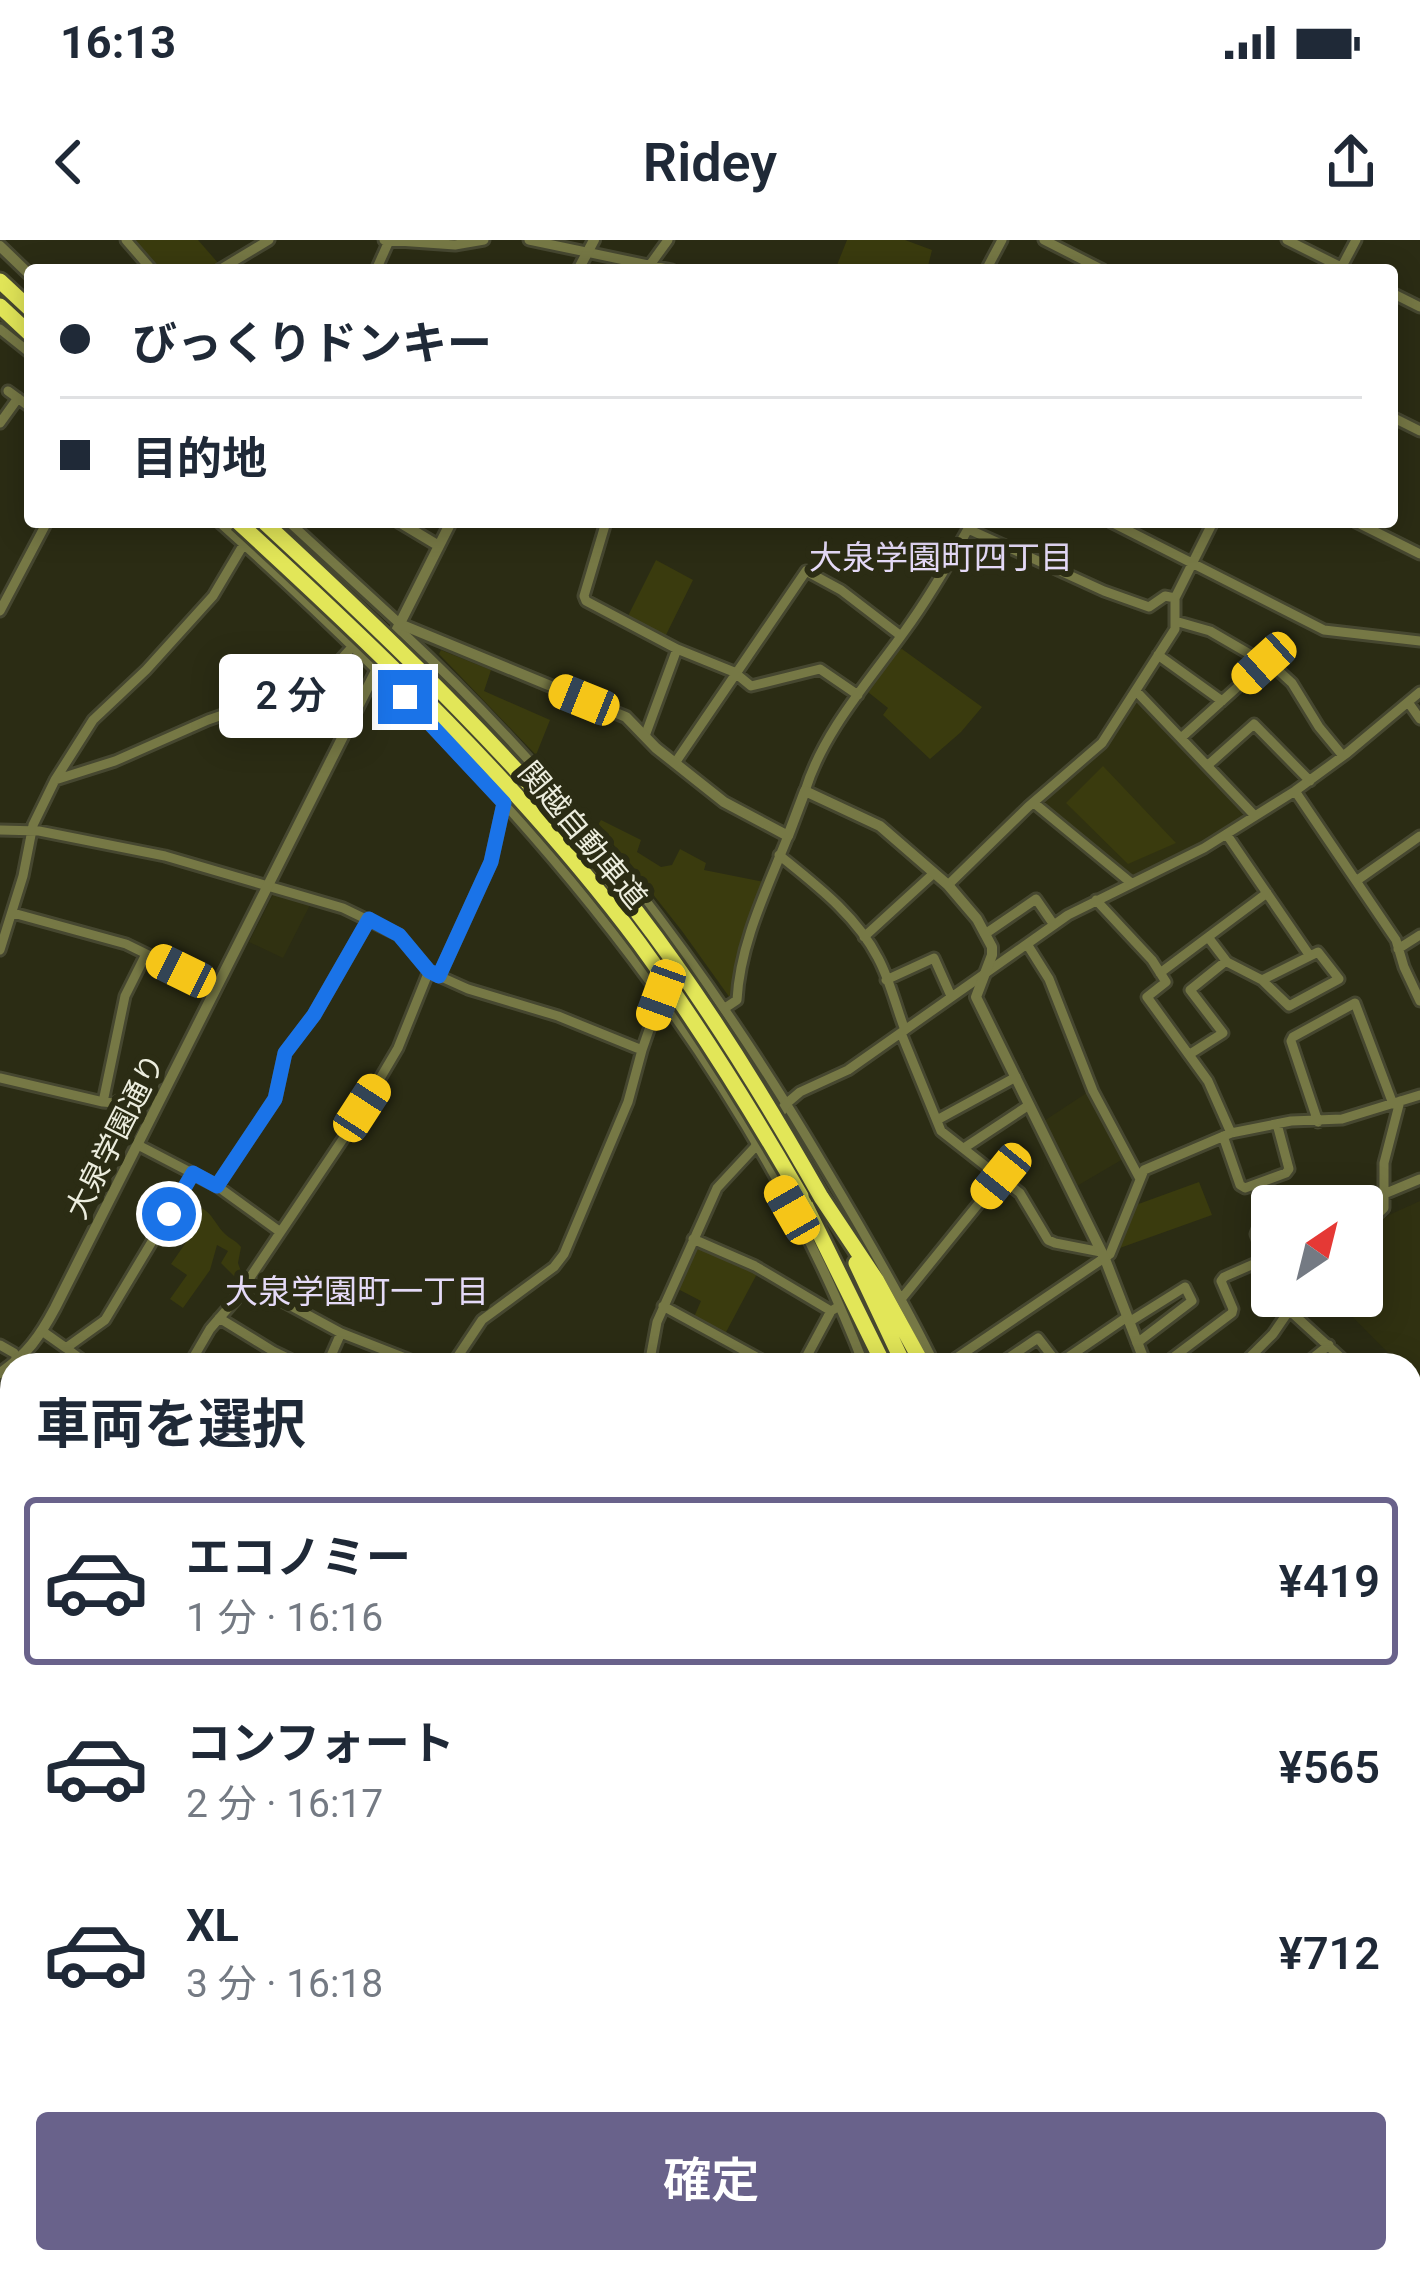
<!DOCTYPE html>
<html lang="ja">
<head>
<meta charset="utf-8">
<style>
  :root { --surface:#fff; --page:#f6f6f7; --text:#1f2937; --muted:#747a83; --line:#e0e1e3; --accent:#69628b }
  body { margin:0; font-family:Roboto,"Noto Sans JP",sans-serif; background:var(--page); color:var(--text); height:100vh; display:flex; flex-direction:column; font-size:45px; white-space:nowrap }
  * { box-sizing:border-box; margin:0 }
  p { font-size:39px; color:var(--muted) }
  .icon { flex:none; width:66px; height:66px; fill:none; stroke:currentColor; stroke-width:2; stroke-linecap:round; stroke-linejoin:round }
  .map { position:relative; flex:1; overflow:hidden }
  .drawer { position:absolute; left:0px; top:1113px; width:1422px; height:921px; display:flex; flex-direction:column; background:var(--surface); border-radius:36px 36px 0 0; box-shadow:0 6px 30px #0003 }
  .drawer>* { flex:none }
  .hud { position:absolute; left:24px; top:24px; width:1374px; height:264px; border-radius:12px; box-shadow:0 6px 30px #0003; display:grid; align-content:center; height:264px; padding:0 36px; background:var(--surface) }
  .needle { width:78px; rotate:35deg }
  .tools { position:absolute; left:1251px; top:945px; display:grid; gap:24px }
  .tools a { display:grid; place-items:center; width:132px; height:132px; border-radius:12px; background:var(--surface); box-shadow:0 6px 30px #0003; font-size:60px }
  .end { position:absolute; width:54px; height:54px; margin:-27px; border:15px solid #1a73e8; background:#fff; box-shadow:0 0 0 6px #fff }
  .from { border-radius:50% }
  .bubble { position:absolute; height:84px; border-radius:12px; background:var(--surface); box-shadow:0 6px 30px #0003; font-size:39px; font-weight:600; line-height:84px; text-align:center }
  .car { position:absolute; width:36px; height:72px; margin:-36px -18px; border-radius:15px; box-shadow:0 0 9px 3px #0007; background:linear-gradient(#f5c518 24%,#345 0 40%,#f5c518 0 76%,#345 0 86%,#f5c518 0) }
  .hud b { display:flex; align-items:center; gap:42px; height:114px; font-size:45px }
  .hud b+b { border-top:3px solid var(--line) }
  .hud i { width:30px; height:30px; background:var(--text) }
  ul { padding:0; list-style:none }
  li { display:flex; align-items:center; gap:36px; height:168px; margin:0 24px 18px; padding:0 12px; border:6px solid transparent; border-radius:12px }
  li div { flex:1 }
  li b { display:block; font-size:45px }
  li em { font-style:normal; font-weight:600 }
  li.active { border-color:var(--accent) }
  li>.icon { width:108px; height:108px; stroke-width:1.5 }
  h2 { padding:0 36px; font-size:54px; line-height:144px }
  .action { display:flex; gap:24px; margin-top:auto; padding:24px 36px }
  .action a { flex:1; height:138px; border-radius:12px; background:var(--accent); color:#fff; font-size:48px; font-weight:600; line-height:138px; text-align:center }
  .status { display:flex; justify-content:space-between; align-items:center; height:84px; padding:0 60px; background:var(--surface); direction:ltr }
  .status svg { height:33px; fill:currentColor }
  header { display:flex; justify-content:space-between; align-items:center; height:156px; padding:0 36px; background:var(--surface); font-size:54px; font-weight:600 }
  .map>svg:first-child { display:block }
  .built { fill:#303111 }
  .green { fill:#3a3b0e }
  .lines { fill:none; stroke-linecap:round; stroke-linejoin:round }
  .river { stroke:#696b18; stroke-width:16 }
  .minor-casing { stroke:#464730; stroke-width:15 }
  .tertiary-casing { stroke:#464730; stroke-width:16 }
  .primary-casing { stroke:#464730; stroke-width:20 }
  .motorway-casing { stroke:#464730; stroke-width:21 }
  .minor { stroke:#767845; stroke-width:9 }
  .tertiary { stroke:#767845; stroke-width:10 }
  .primary { stroke:#c3c755; stroke-width:14 }
  .motorway { stroke:#e2e658; stroke-width:15 }
  .motorway-bridge-casing { stroke:#464730; stroke-width:21; stroke-linecap:butt }
  .motorway-bridge { stroke:#e2e658; stroke-width:15 }
  .route { stroke:#1a73e8; stroke-width:15 }
  .labels { text-anchor:middle; dominant-baseline:central; stroke-width:12; stroke-linejoin:round; paint-order:stroke }
  .street-label { font-size:30px; fill:#ecedde; stroke:#2b2c14 }
  .neighbourhood-label { font-size:33px; fill:#e5daf7; stroke:#2b2c14 }
</style>
</head>
<body>
<div class="status"><b>16:13</b><svg viewBox="0 0 49 12"><path d="M0 12V9h3v3zM5 12V6h3v6zM10 12V3h3v9zM15 12V0h3v12zM26 1h20v11H26zM47 4h2v5h-2z"/></svg></div>
<header><svg class="icon" aria-label="back" viewBox="0 0 24 24"><path d="M15 5l-7 7 7 7"/></svg>Ridey<svg class="icon" aria-label="share" viewBox="0 0 24 24"><path d="M12 15V3M7 8l5-5 5 5M5 13v7h14v-7"/></svg></header>
<div class="map">
<svg width="1420" height="2033" viewBox="0 0 1420 2033">
  <rect width="100%" height="100%" fill="#2b2c14"/>
  <!-- built -->
  <path class="built" d="M1134,459h5l107,116 -42,28 -73,35 -89,-73 64,-60z
    M277,654l34,9 -28,55 -34,-16 24,-47z
    M1088,852l35,67 -46,27 -33,-65z
    M1420,961v175l-10,4v-15h-24l7,-7 -61,-62h30v-61l27,-20z"/>
  <!-- green -->
  <path class="green" d="M131,0h67l21,24 -10,6h-51z
    M847,0h58l27,10 -5,20h-92z
    M656,320l37,20 -28,57 -38,-19z
    M902,409l80,58 -21,25 -31,27 -47,-44 5,-7 -20,-16 29,-41z
    M441,410l50,20 -7,21 66,29 -14,35 -97,-101z
    M1103,526l73,77 -48,21 -62,-61z
    M601,580l40,20 -4,12 24,15 11,-2 8,-16 26,14 -2,7 60,12 -29,90 -5,26 -48,-67 -84,-106z
    M1199,942l13,33 -95,34 16,-43z
    M202,968c10,6 13,15 21,24 6,7 13,8 18,15l-3,16 6,17 -10,12 2,-14 -15,-15 7,-12 -11,-6 -7,25 -27,38 -13,-9 17,-24 -16,-11 23,-33z
    M700,1005l58,27 -33,62 -31,-17 7,-16 -23,-12 17,-42z
    M606,2022l50,8 5,-1 6,-7h88l42,7 1,4h-201l3,-9z"/>
  <g class="lines">
    <!-- river -->
    <path class="river" d="M0,1323l12,17
      M0,1716l12,-38
      M0,1796l12,25
      M1410,1916l10,-4"/>
    <defs>
      <path id="minor" d="M126,0l26,30
        M384,0l71,5 29,-5
        M529,0l143,30
        M1044,0l59,30
        M1287,0l60,30
        M647,29l21,-29
        M219,30l50,-30
        M376,30l13,-29
        M986,30l16,-30
        M1340,30l16,-30
        M1392,53l28,14
        M0,89l30,24
        M8,151l22,16
        M1392,177l28,14
        M0,183l18,-25
        M219,282c265,237 514,506 645,843
        M289,282l111,102 2,8c169,157 305,336 422,534 39,65 77,130 111,199
        M606,282l-22,74 2,5 91,48 -32,87
        M1111,282l213,108 96,11
        M1356,282l64,32
        M968,289l136,62 45,16 16,-11 10,2
        M0,371l47,-89
        M1175,381l35,10 69,40 13,12 27,44 24,29
        M677,409l57,23 17,14 69,-17 38,26
        M1158,415l64,46
        M1136,451l119,125
        M1408,462l12,17
        M1181,498l83,-75
        M675,523l131,-192 35,19 60,46
        M1208,525l46,-41 56,57
        M55,540l60,-19 93,-41 63,-22 62,-30 20,-22
        M805,551c18,-59 64,-110 99,-159 24,-33 44,-67 64,-103v-7
        M1295,551l101,149 8,27 16,34
        M1034,563l96,79
        M0,590l39,1 126,25 178,52 56,27 30,36 10,5 29,13 90,27 84,34
        M1227,595l83,121
        M779,615c37,30 77,60 99,103 12,22 18,49 27,72
        M1356,641l64,-45
        M948,645l80,-78 74,-64 73,-114v-31l38,-76
        M1096,660l56,60 14,22 -19,15 61,84 23,52
        M13,673l113,31 90,44
        M985,694l51,-35 18,26
        M864,697l70,-64
        M1208,697l59,-44
        M1027,704l22,35 44,112 47,88
        M1398,709l22,-14
        M0,710l23,-74 10,-51 22,-45 38,-60 53,-50 67,-74 32,-54
        M1160,733l48,-36 19,25 35,18 27,26 50,-27 -21,-27 -56,28
        M439,736l52,-114 13,-59
        M886,740l48,-22 17,38
        M725,768l12,-8c3,-57 30,-111 51,-164
        M901,793l40,98 79,62 28,47 7,3 46,9
        M1190,814l33,-21 -33,-43 36,-29
        M0,838l103,24 12,1 13,-8 31,6
        M103,862l22,-106 21,-42
        M787,863l13,-11 48,-22 220,-155 136,-67 91,-57 52,-38 73,-61
        M937,880l79,-43
        M1318,882l-27,-81 2,-4 62,-34 38,101
        M1223,896l17,49 5,3 41,-15 3,-4 -12,-45
        M138,905l79,41 62,45
        M964,908l65,-43
        M217,946l58,-87 10,-46 29,-38 55,-96
        M1384,954l36,-15
        M1272,984l-14,5 -2,5 16,42
        M1362,989l22,-21v-45l16,-62
        M693,999l62,27 76,45
        M247,1042l94,51 82,32
        M1280,1056l10,15 59,54
        M902,1058l99,-122
        M663,1066l108,59
        M219,1078l54,33 29,14
        M1129,1082l56,-35 7,14 -55,42
        M42,1091l24,17
        M0,1105l14,8 7,12
        M89,1125l-23,-17 39,-28 88,-147
        M189,1125l21,-36 25,-29 120,-179 43,-73 31,-77
        M327,1125l14,-32
        M452,1125l30,-45 72,-53 10,-13 64,-152 14,-52 19,-55
        M649,1125l8,-43 60,-134 39,-42
        M802,1125l29,-54 5,-3
        M946,1125l164,-111 34,-84 87,-37 60,-12 51,-2 78,-24
        M998,1125l40,-27 20,26 69,-47
        M1163,1125l69,-52 1,-4 -12,-28 3,-4 41,-18
        M1242,1125l31,-31 26,-38
        M1304,1125l25,-20
        M1410,1148l10,-4
        M1410,1194l10,-5
        M0,1202l12,-21
        M1410,1225l10,-5
        M1410,1237l10,15
        M1410,1291l10,-5
        M9,1382l3,21
        M0,1437l12,-13
        M1410,1537l10,9
        M1410,1583l10,32v70
        M0,1677l12,-35
        M1410,1727l10,9
        M1410,1808l10,-45
        M0,1822l12,16
        M1410,1887l10,10
        M0,1948l12,7
        M1410,1956l10,-3
        M57,2022l7,11
        M1126,2022l46,11
        M12,2033l10,-11
        M366,2033l2,-11
        M494,2033l9,-11
        M593,2033l2,-11"/>
      <path id="tertiary" d="M0,6l30,29
        M578,30l16,-30
        M399,282l40,24
        M400,384l226,93 30,31 68,54 64,34 17,-45 75,35 68,59 29,34 15,28v8l-16,42 129,262 41,106
        M756,906l31,-43
        M0,1133c27,-18 40,-37 55,-65l396,-786
        M1410,1352l10,-7
        M1410,1501l10,-12
        M1410,1718l10,2
        M0,1922l12,-10"/>
      <path id="primary" d="M0,1212l12,10
        M0,1227l12,10
        M907,2022l8,11
        M926,2022l8,11"/>
      <path id="motorway" d="M0,41l30,28
        M0,66l30,28
        M801,956l83,169
        M821,957l56,84 46,84
        M856,1023l48,102
        M1410,1386l10,-8
        M1410,1464l10,-12
        M949,2022l6,11
        M1065,2033l6,-11"/>
    </defs>
    <!-- minor casing -->
    <use href="#minor" class="minor-casing"/>
    <!-- tertiary casing -->
    <use href="#tertiary" class="tertiary-casing"/>
    <!-- primary casing -->
    <use href="#primary" class="primary-casing"/>
    <!-- motorway casing -->
    <use href="#motorway" class="motorway-casing"/>
    <!-- minor -->
    <use href="#minor" class="minor"/>
    <!-- tertiary -->
    <use href="#tertiary" class="tertiary"/>
    <!-- primary -->
    <use href="#primary" class="primary"/>
    <!-- motorway -->
    <use href="#motorway" class="motorway"/>
    <defs>
      <path id="motorway-bridge" d="M238,282c143,131 285,266 401,421 59,81 112,166 162,253
        M264,282c132,122 263,248 373,390 69,90 128,186 184,285
        M1099,2022l2,11
        M1113,2022l2,11"/>
    </defs>
    <!-- motorway-bridge casing -->
    <use href="#motorway-bridge" class="motorway-bridge-casing"/>
    <!-- motorway-bridge -->
    <use href="#motorway-bridge" class="motorway-bridge"/>
  </g>
  <g class="lines">
    <!-- route -->
    <path class="route" d="M169,974l24,-41 24,13 58,-87 10,-46 29,-38 55,-96 30,16 30,36 10,5 4,-9 48,-105 13,-59 -99,-106"/>
  </g>
  <g class="labels">
    <!-- street labels -->
    <g class="street-label">
      <text transform="translate(583 595) rotate(50)">関越自動車道</text>
      <text transform="translate(115 896) rotate(-63)">大泉学園通り</text>
    </g>
    <!-- neighbourhood labels -->
    <g class="neighbourhood-label">
      <text x="941" y="317">大泉学園町四丁目</text>
      <text x="357" y="1051">大泉学園町一丁目</text>
    </g>
  </g>
</svg>
<div class="tools">
<a><svg class="needle" viewBox="-14 -14 28 28"><path d="M0-13l5 13h-10z" fill="#e53935"/><path d="M0 13l5-13h-10z" fill="#747a83"/></svg></a>
</div>
<i class="end from" style="left:169px;top:974px"></i>
<i class="end" style="left:405px;top:457px"></i>
<div class="bubble" style="left:219px;top:414px;width:144px">2 分</div>
<i class="car" style="left:1264px;top:423px;rotate:228deg"></i>
<i class="car" style="left:584px;top:460px;rotate:292deg"></i>
<i class="car" style="left:181px;top:731px;rotate:296deg"></i>
<i class="car" style="left:661px;top:755px;rotate:200deg"></i>
<i class="car" style="left:362px;top:868px;rotate:33deg"></i>
<i class="car" style="left:1001px;top:936px;rotate:219deg"></i>
<i class="car" style="left:792px;top:970px;rotate:330deg"></i>
<div class="hud">
<b><i class="from"></i>びっくりドンキー</b>
<b><i></i>目的地</b>
</div>
<section class="drawer">
<h2>車両を選択</h2>
<ul>
<li class="active"><svg class="icon" aria-label="car" viewBox="0 0 24 24"><path d="M5 17H2v-5l4-1 3-4h7l3 4 3 1v5h-3M9 17h6M6 11h13"/><circle cx="7" cy="17" r="2"/><circle cx="17" cy="17" r="2"/></svg><div><b>エコノミー</b><p>1 分 · 16:16</p></div><em>¥419</em></li>
<li><svg class="icon" aria-label="car" viewBox="0 0 24 24"><path d="M5 17H2v-5l4-1 3-4h7l3 4 3 1v5h-3M9 17h6M6 11h13"/><circle cx="7" cy="17" r="2"/><circle cx="17" cy="17" r="2"/></svg><div><b>コンフォート</b><p>2 分 · 16:17</p></div><em>¥565</em></li>
<li><svg class="icon" aria-label="car" viewBox="0 0 24 24"><path d="M5 17H2v-5l4-1 3-4h7l3 4 3 1v5h-3M9 17h6M6 11h13"/><circle cx="7" cy="17" r="2"/><circle cx="17" cy="17" r="2"/></svg><div><b>XL</b><p>3 分 · 16:18</p></div><em>¥712</em></li>
</ul>
<div class="action"><a>確定</a></div>
</section>
</div>
</body>
</html>
